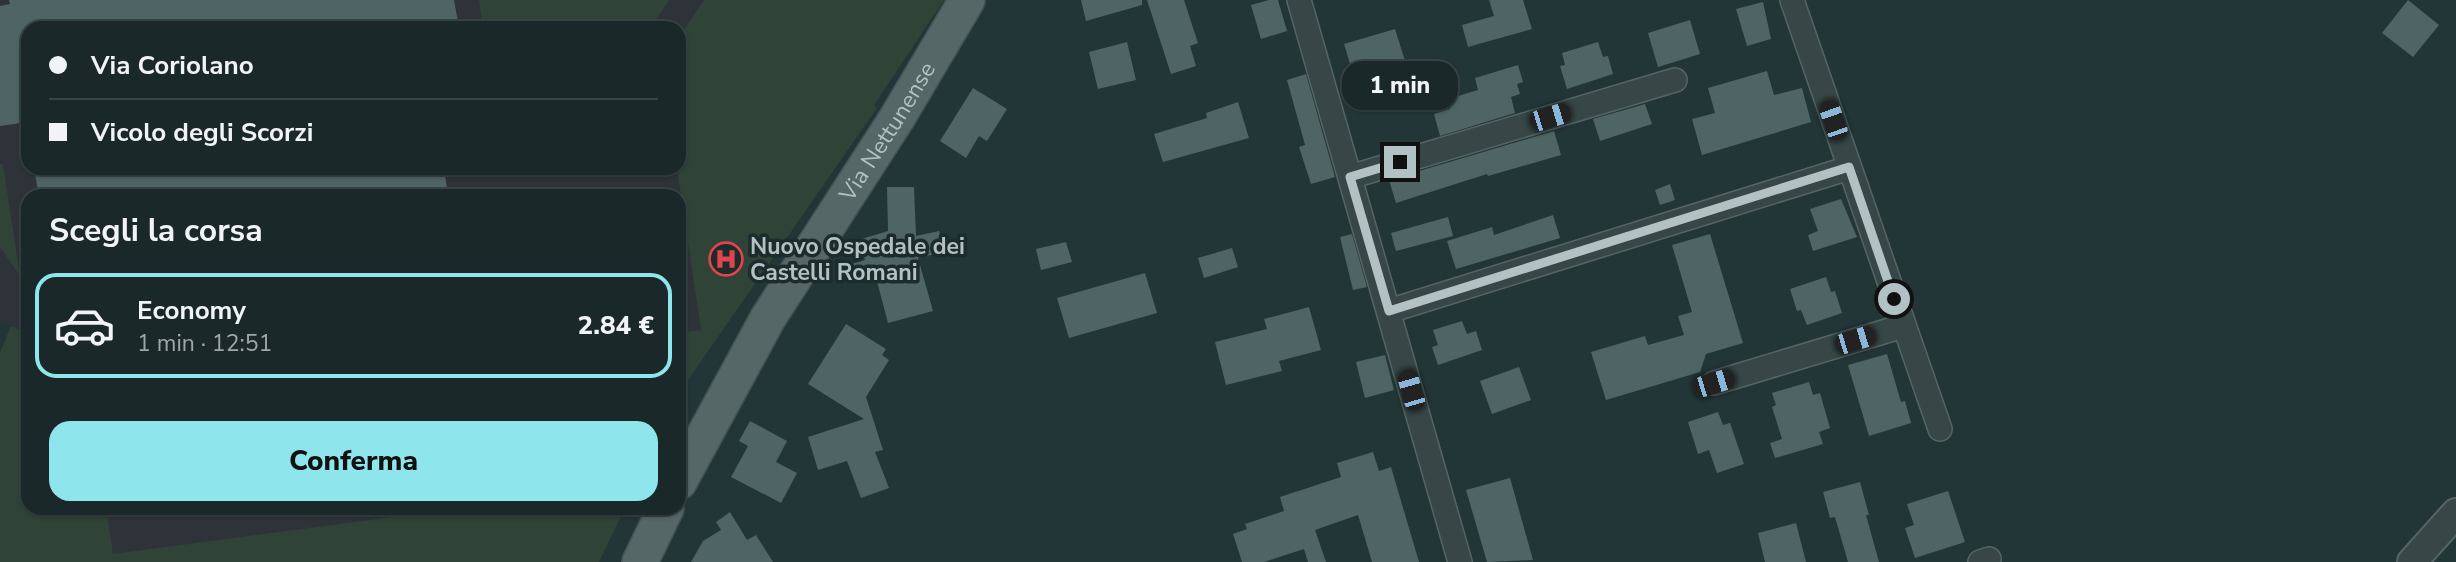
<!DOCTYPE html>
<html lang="it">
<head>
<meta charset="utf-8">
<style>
  :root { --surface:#1a2829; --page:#233031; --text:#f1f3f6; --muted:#9fa6a8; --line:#384446; --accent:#8ee6ec }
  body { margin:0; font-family:"Nunito Sans",sans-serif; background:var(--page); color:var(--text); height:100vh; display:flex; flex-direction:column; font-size:26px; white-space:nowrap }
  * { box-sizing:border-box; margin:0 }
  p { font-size:23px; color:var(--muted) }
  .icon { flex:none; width:38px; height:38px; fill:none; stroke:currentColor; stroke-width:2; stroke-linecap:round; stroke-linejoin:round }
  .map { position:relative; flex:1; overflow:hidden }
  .sheet { position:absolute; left:21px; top:189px; width:665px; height:326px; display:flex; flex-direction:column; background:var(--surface); border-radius:21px; box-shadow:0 2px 5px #0004,0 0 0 2px var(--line) }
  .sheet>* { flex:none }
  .guide { position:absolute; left:21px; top:21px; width:665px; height:154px; border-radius:21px; box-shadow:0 2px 5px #0004,0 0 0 2px var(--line); display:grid; align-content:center; height:154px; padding:0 28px; background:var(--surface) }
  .end { position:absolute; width:32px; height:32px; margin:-16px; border:9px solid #b2c2c4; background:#111; box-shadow:0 0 0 4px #111 }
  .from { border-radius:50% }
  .bubble { position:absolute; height:49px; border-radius:21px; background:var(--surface); box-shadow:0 2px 5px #0004,0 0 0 2px var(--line); font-size:23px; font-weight:800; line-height:49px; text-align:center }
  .car { position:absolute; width:21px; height:42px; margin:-21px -10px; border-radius:9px; box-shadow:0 0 5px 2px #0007; background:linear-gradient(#222 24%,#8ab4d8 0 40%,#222 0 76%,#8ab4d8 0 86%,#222 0) }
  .guide b { display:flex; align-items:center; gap:24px; height:66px; font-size:26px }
  .guide b+b { border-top:2px solid var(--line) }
  .guide i { width:18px; height:18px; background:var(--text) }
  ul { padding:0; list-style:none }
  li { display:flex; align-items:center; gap:21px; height:105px; margin:0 14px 10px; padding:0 14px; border:4px solid transparent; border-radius:21px }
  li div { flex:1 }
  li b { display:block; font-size:26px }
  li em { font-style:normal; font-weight:800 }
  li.on { border-color:var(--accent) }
  li>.icon { width:63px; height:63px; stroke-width:1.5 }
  h2 { padding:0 28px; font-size:32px; line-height:84px }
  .cta { display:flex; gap:14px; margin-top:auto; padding:14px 28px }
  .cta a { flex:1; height:80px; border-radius:21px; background:var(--accent); color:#111; font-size:28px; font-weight:800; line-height:80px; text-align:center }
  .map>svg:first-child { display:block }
  .medical { fill:#2e3339; fill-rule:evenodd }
  .green { fill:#2f4337 }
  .building { fill:#4f6465 }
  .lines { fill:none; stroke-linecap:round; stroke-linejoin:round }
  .minor-casing { stroke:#556465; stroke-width:26 }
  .tertiary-casing { stroke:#556465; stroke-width:32 }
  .primary-casing { stroke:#435254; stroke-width:38 }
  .minor { stroke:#374747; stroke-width:23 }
  .tertiary { stroke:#374747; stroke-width:28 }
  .primary { stroke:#556767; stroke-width:35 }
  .route { stroke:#b2c2c4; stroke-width:9 }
  .labels { text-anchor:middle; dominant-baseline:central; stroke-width:7; stroke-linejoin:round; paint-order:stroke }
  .street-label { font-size:23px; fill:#b2c2c4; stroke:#1c2b2c }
  .poi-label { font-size:23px; font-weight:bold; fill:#b2c2c4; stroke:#1c2b2c; text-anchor:start }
</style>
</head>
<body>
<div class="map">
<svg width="2456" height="562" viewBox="0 0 2456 562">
  <rect width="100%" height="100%" fill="#233637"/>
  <!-- medical -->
  <path class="medical" d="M0,0h944l-70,105 3,3 -198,285v-197h-651v312h597l-26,54h-599v-210l11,-26 -11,-5zM28,28h651v140h-651z"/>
  <!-- green -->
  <path class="green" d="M479,0h190l-19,28h-167z
    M704,0h240l-70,105 3,3 -198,285v-36l8,-9 1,-16 13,-2 -24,-162 2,-131z
    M0,164h3l17,112 -20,-29z
    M11,326l17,7v175h78l7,46 348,-46h164l-26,54h-599v-210z"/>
  <!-- building -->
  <path class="building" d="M9,0h445l4,22 -40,6h-390v94l-28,4v-120l10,-2z
    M1081,0h61v5l-56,16z
    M1147,0h37l14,43 -8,3 6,20 -25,8z
    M1269,0h9l9,31 -26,8 -10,-34z
    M1489,0h34l9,29 -64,18 -6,-22 32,-9z
    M2408,0l31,25 -26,32 -31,-24z
    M1763,2l8,37 -24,7 -11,-37z
    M1690,20l10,34 -42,13 -10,-34z
    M1395,29l11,35 -51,16 -11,-36z
    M1127,42l9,38 -38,9 -9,-37z
    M1598,42l5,15 5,-1 5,18 -46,15 -7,-23 5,-1 -3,-12z
    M1518,65l5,17 -6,2 3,10 -9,3 4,16 -75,23 -6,-22 16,-5 -2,-10 30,-9 -3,-12z
    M1767,71l7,24 28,-7 9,34 -109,33 -10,-36 23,-6 -7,-25z
    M1306,74l29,103 -24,7 -12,-37 6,-2 -18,-65z
    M973,88l34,21 -20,32 -8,-5 -13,22 -26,-17z
    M1238,102l11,36 -86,24 -9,-28 53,-16 -1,-5z
    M1645,104l7,20 -52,17 -7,-22z
    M1554,131l7,24 -73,21 -1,-2 -91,29 -7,-23z
    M34,168h410l4,28h-409z
    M1670,184l5,16 -15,5 -5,-15z
    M887,187h27l2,49 23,-5 5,21 -26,6 15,53 -45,12 -13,-49 -22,7 -5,-16 17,-5 -7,-20 30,-9z
    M1841,199l16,38 -44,14 -5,-16 10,-4 -8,-22z
    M1553,215l7,23 -104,31 -9,-28 45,-14 2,8z
    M1448,217l5,19 -57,15 -5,-18z
    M1352,234l15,53 -14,3 -13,-53z
    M1710,234l33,109 -37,11 -6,18 -94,28 -15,-48 54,-16 3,9 36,-10 -6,-19 14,-4 -20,-67z
    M1066,242l6,20 -31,8 -5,-21z
    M1232,248l6,19 -34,11 -6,-20z
    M1145,273l12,40 -88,25 -12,-40z
    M1826,277l5,15 4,-1 7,22 -35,12 -6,-15 -4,1 -7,-22z
    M1309,307l12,43 -42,11 3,10 -56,14 -11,-43 52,-13 -3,-10z
    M1462,321l5,13 9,-3 6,19 -44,15 -6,-18 6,-2 -5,-15z
    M846,324l40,25 -4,6 7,5 -23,37 17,53 -8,2 14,36 -28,10 -14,-37 -29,9 -10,-33 56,-18 -56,-35z
    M1887,354l14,48 4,-1 6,22 -42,13 -21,-71z
    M1385,355l9,35 -29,8 -9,-36z
    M1519,367l12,33 -39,14 -12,-33z
    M1809,382l4,13 7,-2 10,35 -11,4 4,12 -48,14 -5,-15 12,-4 -10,-32 4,-2 -4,-12z
    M1718,412l5,13 7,-2 14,41 -27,9 -8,-23 -11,4 -10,-32z
    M750,421l37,20 -11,21 21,11 -16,30 -50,-26 17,-31 -9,-5z
    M1373,452l6,19 12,-4 28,95h-47l-14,-47 -43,15 11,32h-18l-4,-13 -40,13h-22l-9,-28 14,-5 -2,-5 39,-13 -4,-14 61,-20 -4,-14z
    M1510,478l23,82 -46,2 -21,-72z
    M1860,482l9,33h-3l13,47h-31l-13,-45 -5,1 -7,-26z
    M1948,491l17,51 -50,16 -10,-30 9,-3 -7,-21z
    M730,512l17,28 9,-5 17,27h-82l12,-21 18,-11 -5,-8z
    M1796,523l10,39h-41l-7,-29z"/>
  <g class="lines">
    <defs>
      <path id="minor" d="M1299,0l161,562
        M1792,0l148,429
        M1350,177l325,-97
        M1389,311l460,-143
        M1714,383l189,-57
        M1980,562l9,-3"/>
      <path id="tertiary" d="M2412,562l44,-49"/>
      <g id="primary">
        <path id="s1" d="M679,482l89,-164 129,-200 70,-118"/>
        <path d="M640,562l26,-54"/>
      </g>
    </defs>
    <!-- minor casing -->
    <use href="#minor" class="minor-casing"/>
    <!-- tertiary casing -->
    <use href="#tertiary" class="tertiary-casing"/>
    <!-- primary casing -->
    <use href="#primary" class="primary-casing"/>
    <!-- minor -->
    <use href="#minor" class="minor"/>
    <!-- tertiary -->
    <use href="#tertiary" class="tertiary"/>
    <!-- primary -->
    <use href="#primary" class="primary"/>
  </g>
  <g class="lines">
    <!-- route -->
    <path class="route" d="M1400,162l-50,15 39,134 460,-144 45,132"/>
  </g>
  <!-- icons -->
  <defs>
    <symbol id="hospital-ring" viewBox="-11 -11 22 22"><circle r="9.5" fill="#1c2b2c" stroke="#e0444e" stroke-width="1.5"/><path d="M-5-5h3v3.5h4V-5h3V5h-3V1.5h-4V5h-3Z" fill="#e0444e"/></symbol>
  </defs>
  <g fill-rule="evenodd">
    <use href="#hospital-ring" x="707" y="240" width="38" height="38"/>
  </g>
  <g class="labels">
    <!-- street labels -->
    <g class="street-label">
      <text stroke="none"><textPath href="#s1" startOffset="408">Via Nettunense</textPath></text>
    </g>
    <!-- poi labels -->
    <g class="poi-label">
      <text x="750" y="246">Nuovo Ospedale dei<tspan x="750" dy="26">Castelli Romani</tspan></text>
    </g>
  </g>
</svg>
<i class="end from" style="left:1894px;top:299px"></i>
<i class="end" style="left:1400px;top:162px"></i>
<div class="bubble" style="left:1342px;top:61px;width:116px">1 min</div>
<i class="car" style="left:1550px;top:117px;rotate:73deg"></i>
<i class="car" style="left:1833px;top:120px;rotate:341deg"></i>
<i class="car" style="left:1855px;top:340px;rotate:73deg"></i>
<i class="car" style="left:1714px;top:383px;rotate:73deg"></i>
<i class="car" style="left:1411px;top:390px;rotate:344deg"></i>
<div class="guide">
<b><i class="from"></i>Via Coriolano</b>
<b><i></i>Vicolo degli Scorzi</b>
</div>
<section class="sheet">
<h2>Scegli la corsa</h2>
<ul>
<li class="on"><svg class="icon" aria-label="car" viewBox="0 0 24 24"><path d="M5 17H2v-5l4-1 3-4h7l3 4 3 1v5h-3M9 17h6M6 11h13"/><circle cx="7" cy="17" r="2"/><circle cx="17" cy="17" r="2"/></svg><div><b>Economy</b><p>1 min · 12:51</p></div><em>2.84 €</em></li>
</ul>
<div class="cta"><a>Conferma</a></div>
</section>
</div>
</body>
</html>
